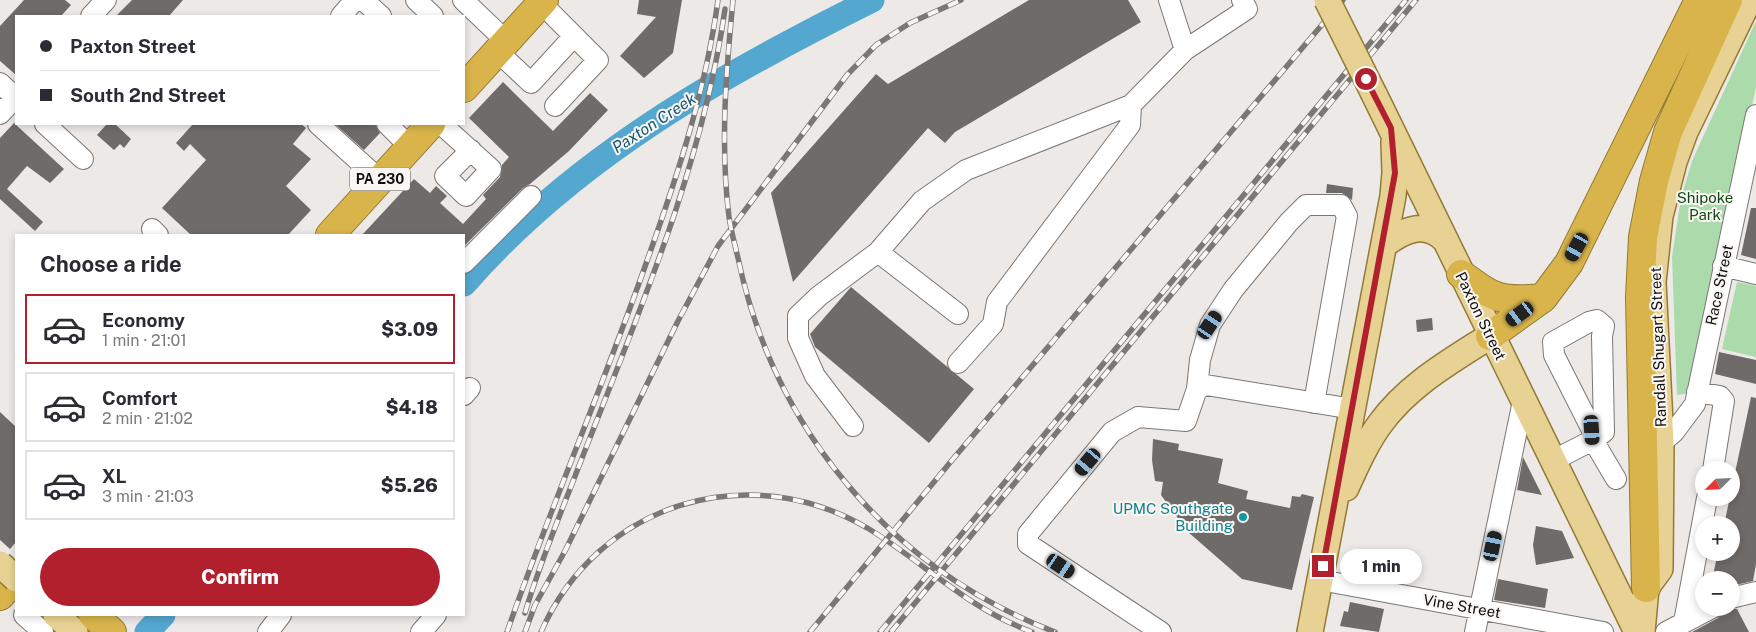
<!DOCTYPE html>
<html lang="en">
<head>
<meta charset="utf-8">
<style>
  :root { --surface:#fff; --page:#f7f7f7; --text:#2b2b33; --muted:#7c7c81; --line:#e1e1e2; --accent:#b2202e }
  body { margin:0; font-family:"Public Sans",sans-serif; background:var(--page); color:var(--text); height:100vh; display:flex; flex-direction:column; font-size:19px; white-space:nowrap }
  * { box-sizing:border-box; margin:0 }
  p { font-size:16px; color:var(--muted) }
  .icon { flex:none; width:28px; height:28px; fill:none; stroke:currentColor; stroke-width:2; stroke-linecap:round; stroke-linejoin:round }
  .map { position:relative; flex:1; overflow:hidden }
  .sheet { position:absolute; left:15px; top:234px; width:450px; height:382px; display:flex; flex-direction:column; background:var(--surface); border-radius:0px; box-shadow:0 2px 8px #0003 }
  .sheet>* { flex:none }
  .guide { position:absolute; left:15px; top:15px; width:450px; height:110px; border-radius:0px; box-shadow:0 2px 8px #0003; display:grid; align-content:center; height:110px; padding:0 25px; background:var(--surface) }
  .needle { width:32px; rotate:246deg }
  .fabs { position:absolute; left:1695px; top:461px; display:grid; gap:10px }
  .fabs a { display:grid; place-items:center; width:45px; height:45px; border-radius:50%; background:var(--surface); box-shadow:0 2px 8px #0003; font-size:25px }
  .end { position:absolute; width:22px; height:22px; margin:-11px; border:6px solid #b2202e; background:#fff; box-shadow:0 0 0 2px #fff }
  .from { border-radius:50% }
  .bubble { position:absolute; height:35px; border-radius:18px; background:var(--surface); box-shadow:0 2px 8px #0003; font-size:16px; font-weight:800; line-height:35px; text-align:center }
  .car { position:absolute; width:15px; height:30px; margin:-15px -8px; border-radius:6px; box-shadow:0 0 4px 1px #0007; background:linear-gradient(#222 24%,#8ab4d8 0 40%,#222 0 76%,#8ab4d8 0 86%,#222 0) }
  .guide b { display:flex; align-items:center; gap:18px; height:48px; font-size:19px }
  .guide b+b { border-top:1px solid var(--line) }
  .guide i { width:12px; height:12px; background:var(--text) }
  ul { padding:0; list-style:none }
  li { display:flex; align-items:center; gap:15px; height:70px; margin:0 10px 8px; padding:0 15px; border:2px solid var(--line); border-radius:0px }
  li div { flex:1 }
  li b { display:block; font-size:19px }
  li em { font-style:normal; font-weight:800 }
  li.active { border-color:var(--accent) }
  li>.icon { width:45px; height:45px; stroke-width:1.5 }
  h2 { padding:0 25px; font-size:22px; line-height:60px }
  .primary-button { display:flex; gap:10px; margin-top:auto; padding:10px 25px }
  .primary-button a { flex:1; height:58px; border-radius:30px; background:var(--accent); color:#fff; font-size:20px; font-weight:800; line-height:58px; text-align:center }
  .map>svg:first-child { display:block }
  .green { fill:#abdbaa }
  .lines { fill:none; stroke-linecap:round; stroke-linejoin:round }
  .river { stroke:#54a7cf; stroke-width:25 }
  .building { fill:#6f6b69 }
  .minor-casing { stroke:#7b7775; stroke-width:22 }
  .major-casing { stroke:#937a36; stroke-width:28 }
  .highway-casing { stroke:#937a36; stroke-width:30 }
  .minor { stroke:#fff; stroke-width:20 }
  .major { stroke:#e8d293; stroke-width:25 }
  .highway { stroke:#d9b44b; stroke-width:28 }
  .rail-casing { stroke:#7a7775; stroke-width:5.5 }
  .rail { stroke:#faf6f3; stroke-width:4; stroke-dasharray:11; stroke-linecap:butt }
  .major-bridge-casing { stroke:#937a36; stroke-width:28; stroke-linecap:butt }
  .major-bridge { stroke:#e8d293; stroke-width:25 }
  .route { stroke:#b2202e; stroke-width:6 }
  .culture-dot { fill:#0f9aa8; stroke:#faf6f3; stroke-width:2 }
  .labels { text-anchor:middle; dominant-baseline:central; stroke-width:4; stroke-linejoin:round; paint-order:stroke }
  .shield { fill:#faf6f3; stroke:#575453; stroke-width:1 }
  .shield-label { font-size:14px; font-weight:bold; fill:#110f0e }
  .park-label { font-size:15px; fill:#104c16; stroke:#faf6f3 }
  .street-label { font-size:15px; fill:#110f0e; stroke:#faf6f3 }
  .culture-label { font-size:15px; fill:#0d838f; stroke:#faf6f3; text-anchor:end }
  .water-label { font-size:16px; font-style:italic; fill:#155773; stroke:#faf6f3 }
</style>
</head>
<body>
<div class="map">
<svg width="1756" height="632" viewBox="0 0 1756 632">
  <rect width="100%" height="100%" fill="#ede9e6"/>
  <!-- green -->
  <path class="green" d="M1756,21v66l-66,306 -13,2 -5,-138 9,-59 11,-37z
    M1737,282l19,4v71l-34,-8z"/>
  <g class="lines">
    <!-- river -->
    <path class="river" d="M464,284c111,-127 259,-210 408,-284
      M147,632l16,-17"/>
  </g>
  <!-- building -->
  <path class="building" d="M24,0h41l6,5 -10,11h-45v59l-16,-14v-35z
    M132,0h51l-14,16h-53z
    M639,0h43l-9,53 -29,25 -24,-22 36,-39 -19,-3z
    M1029,0h99l13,22 -186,110 -10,11 -17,-15 -135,154 -22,-89 105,-119 12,10z
    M503,82l50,49 37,-38 18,17 -39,41 -39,33 -7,4 -59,58v-11h-102l52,-56 16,14 6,-7 11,10 -7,7 23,21 23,-25 -3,-4 17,-18 2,-12 7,-8 -40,-39z
    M14,123l50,46 -14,14 -23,-17 -20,23 36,33 -8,9 -35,-32v-61z
    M107,124h8l16,15 -7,9 -4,-4 -6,6 -17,-15z
    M193,124h108l5,4 -13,16 18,15 -25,27 25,24 -23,25h-97l-29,-27 44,-48 -16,-16 -6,7 -8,-8z
    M335,124h40l5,9 -16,17z
    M1327,184l26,4 -1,12 -10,-7h-16z
    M1751,208h5v51l-15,-4z
    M851,287l123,102 -45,54 -114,-96 -5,-13z
    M1432,318l1,12 -16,2 -1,-12z
    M1719,352l37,8v24l-41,-10z
    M1751,397l5,1v166l-3,17 -22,5v-6h-19l6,-28h13v-27h-7z
    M0,412l16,15v115l-6,7 -10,-9z
    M1153,439l26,5 -1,6 45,9 -5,24 30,8 -2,8 44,9 2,-12 8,1 2,-3 12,3 -22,93 -50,-11 -54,-47 -27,-37 2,-13 -8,-1 -3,-21z
    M1523,457l19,38 -25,-5z
    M1536,526l26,5 12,27 -38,7 -3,-20z
    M1498,579l50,10 -3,19 -51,-8z
    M1350,602l34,7 -5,23 -39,-6 4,-15 4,1z
    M1724,608l13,1 12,23h-57l26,-14z"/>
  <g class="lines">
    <defs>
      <path id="minor" d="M363,0l18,16
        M416,0l17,16
        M463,0l44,42
        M541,3l57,57 -43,46
        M91,16l15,-16
        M341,16l14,-16
        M1185,50l62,-41 -5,-9
        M498,52l33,31 43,-47
        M0,83l16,15
        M0,114l16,-17
        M45,124l38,35
        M318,124l62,56
        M387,124l23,23
        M441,124l50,45 -25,27 -21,-20 26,-26
        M152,229l6,6
        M464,263l67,-67
        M1723,266l33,8
        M958,314l-80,-62 44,-51 44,-31 165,-65 54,-55 -16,-50
        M958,363l35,-39 4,-22 133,-177 1,-20
        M1197,389l3,-29 10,-35 23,-35 56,-68 17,-17h35l6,11 -33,187
        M1697,392l23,4 4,5 -11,69
        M464,395l6,-7
        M853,426l-38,-50 -17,-38v-22l21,-20 59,-44
        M1661,443l13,-11 21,-28 61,-289
        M1552,461l41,-21 -1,-10 -38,-75 -1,-13 36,-20 8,-2 7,6 -2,10 2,96 -11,8 23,39
        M1320,580l283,52
        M1731,598l25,-6
        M24,615l19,17
        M1684,622l23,-124
        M268,632l13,-17
        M421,632l15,-17
        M1161,632l-133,-88v-10l84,-102 26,-15 48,4 11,-32 9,-4 147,24
        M1475,632l48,-231
        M1666,632l46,-24"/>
      <path id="major" d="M1374,94l263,538
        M1384,245c19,-15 41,-25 61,-5
        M1346,488c10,-22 20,-45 34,-64 28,-39 71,-63 110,-88
        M56,615l19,17
        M1310,632l83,-436 2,-23 -1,-31
        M1642,632l4,-44 14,-19 1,-126 -8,-161 7,-66 14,-54 11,-30 64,-132"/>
      <path id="highway" d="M464,88l80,-88
        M330,235l101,-111
        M1461,274c34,25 39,28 82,24
        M1490,336l53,-38 26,-35 130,-263
        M1646,588l-6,-291 3,-60 11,-56 14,-49 60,-132
        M0,596l16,-18
        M93,615l19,17"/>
    </defs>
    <!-- minor casing -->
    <use href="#minor" class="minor-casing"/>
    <!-- major casing -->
    <use href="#major" class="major-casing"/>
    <!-- highway casing -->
    <use href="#highway" class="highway-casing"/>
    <!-- minor -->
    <use href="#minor" class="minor"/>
    <!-- major -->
    <use href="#major" class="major"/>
    <!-- highway -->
    <use href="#highway" class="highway"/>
    <defs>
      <path id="rail" d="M733,0c-7,73 -13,144 -4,217 2,14 6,28 9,41 36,172 153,311 317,374
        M525,613c14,-48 34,-95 52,-142 58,-150 125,-301 148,-462
        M507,632c44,-126 97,-248 141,-374 30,-84 58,-169 70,-258
        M525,632l10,-27 30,-54 113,-230 40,-75 129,-171 29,-30 34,-22 51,-23
        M541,632c57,-129 207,-175 328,-103 57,35 98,79 163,103
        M810,632l143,-173 390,-459
        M880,632l526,-632
        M891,632l525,-632"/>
    </defs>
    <!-- rail casing -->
    <use href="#rail" class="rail-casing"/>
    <!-- rail -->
    <use href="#rail" class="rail"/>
    <defs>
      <path id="major-bridge" d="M1327,0l47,94
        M0,564l16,15"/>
    </defs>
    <!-- major-bridge casing -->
    <use href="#major-bridge" class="major-bridge-casing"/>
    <!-- major-bridge -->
    <use href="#major-bridge" class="major-bridge"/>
  </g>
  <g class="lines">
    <!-- route -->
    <path class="route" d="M1323,566l72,-393 -4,-45 -25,-49"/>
  </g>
  <!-- markers -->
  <circle class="culture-dot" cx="1243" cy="517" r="5"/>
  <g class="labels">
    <!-- shield labels -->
    <rect class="shield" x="350" y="167.5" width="60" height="23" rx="4"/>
    <g class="shield-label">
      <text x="380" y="179">PA 230</text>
    </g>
    <!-- park labels -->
    <g class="park-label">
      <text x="1705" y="197">Shipoke<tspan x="1705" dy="17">Park</tspan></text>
    </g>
    <!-- street labels -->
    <g class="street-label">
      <text transform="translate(1719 285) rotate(-78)">Race Street</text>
      <text transform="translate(1481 316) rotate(64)">Paxton Street</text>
      <text transform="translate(1658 347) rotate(-92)">Randall Shugart Street</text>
      <text transform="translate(1462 606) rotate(10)">Vine Street</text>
    </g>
    <!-- culture labels -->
    <g class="culture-label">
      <text x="1233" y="508">UPMC Southgate<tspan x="1233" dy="17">Building</tspan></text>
    </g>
    <!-- water labels -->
    <g class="water-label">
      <text transform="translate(654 123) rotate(-33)">Paxton Creek</text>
    </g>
  </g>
</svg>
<div class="fabs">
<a><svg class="needle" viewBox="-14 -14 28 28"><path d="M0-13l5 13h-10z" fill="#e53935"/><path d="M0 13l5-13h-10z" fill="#7c7c81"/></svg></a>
<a>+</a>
<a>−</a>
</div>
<i class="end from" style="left:1366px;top:79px"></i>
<i class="end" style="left:1323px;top:566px"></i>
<div class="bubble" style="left:1340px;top:549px;width:82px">1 min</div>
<i class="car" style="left:1577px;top:247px;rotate:209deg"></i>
<i class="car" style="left:1520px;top:314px;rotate:234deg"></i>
<i class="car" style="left:1210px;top:325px;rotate:34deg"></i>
<i class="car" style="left:1592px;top:430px;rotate:176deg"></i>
<i class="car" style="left:1088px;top:462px;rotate:220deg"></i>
<i class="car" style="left:1493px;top:546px;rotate:12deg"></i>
<i class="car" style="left:1061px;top:566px;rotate:124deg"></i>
<div class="guide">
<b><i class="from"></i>Paxton Street</b>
<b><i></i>South 2nd Street</b>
</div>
<section class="sheet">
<h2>Choose a ride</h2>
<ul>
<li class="active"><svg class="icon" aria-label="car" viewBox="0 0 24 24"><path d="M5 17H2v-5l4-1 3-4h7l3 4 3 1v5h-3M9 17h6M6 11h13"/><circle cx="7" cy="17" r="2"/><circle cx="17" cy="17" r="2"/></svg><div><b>Economy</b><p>1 min · 21:01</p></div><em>$3.09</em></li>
<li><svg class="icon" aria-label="car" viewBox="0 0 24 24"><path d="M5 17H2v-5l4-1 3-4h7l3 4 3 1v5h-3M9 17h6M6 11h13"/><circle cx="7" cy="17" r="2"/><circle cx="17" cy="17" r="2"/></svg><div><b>Comfort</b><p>2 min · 21:02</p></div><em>$4.18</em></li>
<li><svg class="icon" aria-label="car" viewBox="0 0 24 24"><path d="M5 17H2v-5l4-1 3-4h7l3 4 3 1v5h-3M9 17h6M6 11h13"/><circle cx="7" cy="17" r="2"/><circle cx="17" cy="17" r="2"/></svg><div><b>XL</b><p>3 min · 21:03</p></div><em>$5.26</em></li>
</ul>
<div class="primary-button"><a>Confirm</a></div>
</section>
</div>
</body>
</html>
